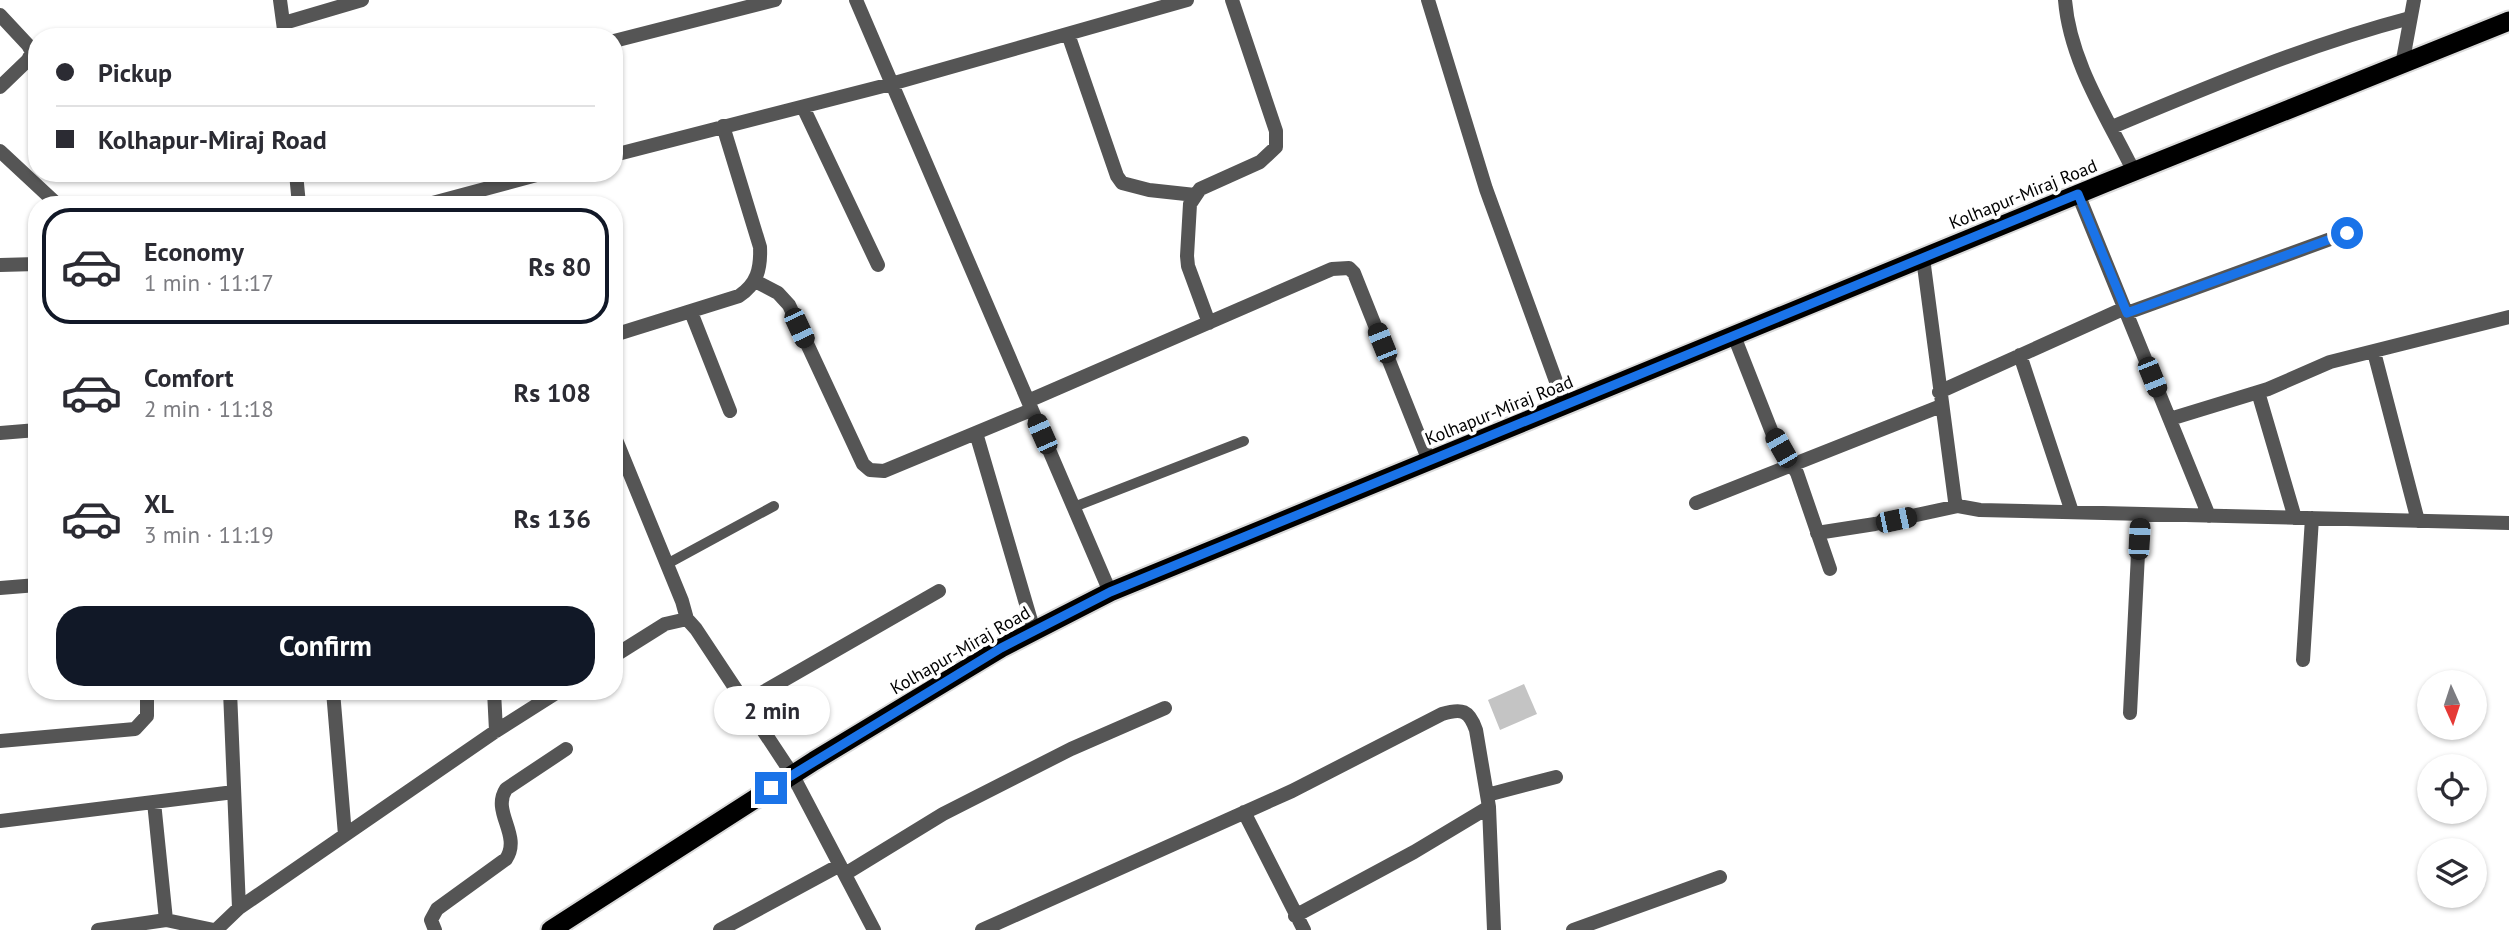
<!DOCTYPE html>
<html lang="en">
<head>
<meta charset="utf-8">
<style>
  :root { --surface:#fff; --page:#f2f2f3; --text:#2b2b33; --muted:#7c7c81; --line:#e1e1e2; --accent:#111827 }
  body { margin:0; font-family:"PT Sans",sans-serif; background:var(--page); color:var(--text); height:100vh; display:flex; flex-direction:column; font-size:26px; white-space:nowrap }
  * { box-sizing:border-box; margin:0 }
  p { font-size:23px; color:var(--muted) }
  .icon { flex:none; width:38px; height:38px; fill:none; stroke:currentColor; stroke-width:2; stroke-linecap:round; stroke-linejoin:round }
  .map { position:relative; flex:1; overflow:hidden }
  .details { position:absolute; left:28px; top:196px; width:595px; height:504px; display:flex; flex-direction:column; background:var(--surface); border-radius:28px; box-shadow:0 2px 5px #0004 }
  .details>* { flex:none }
  .hud { position:absolute; left:28px; top:28px; width:595px; height:154px; border-radius:28px; box-shadow:0 2px 5px #0004; display:grid; align-content:center; height:154px; padding:0 28px; background:var(--surface) }
  .needle { width:46px; rotate:177deg }
  .fabs { position:absolute; left:2417px; top:670px; display:grid; gap:14px }
  .fabs a { display:grid; place-items:center; width:70px; height:70px; border-radius:50%; background:var(--surface); box-shadow:0 2px 5px #0004; font-size:35px }
  .end { position:absolute; width:32px; height:32px; margin:-16px; border:9px solid #1a73e8; background:#fff; box-shadow:0 0 0 4px #fff }
  .from { border-radius:50% }
  .bubble { position:absolute; height:49px; border-radius:24px; background:var(--surface); box-shadow:0 2px 5px #0004; font-size:23px; font-weight:600; line-height:49px; text-align:center }
  .car { position:absolute; width:21px; height:42px; margin:-21px -10px; border-radius:9px; box-shadow:0 0 5px 2px #0007; background:linear-gradient(#222 24%,#8ab4d8 0 40%,#222 0 76%,#8ab4d8 0 86%,#222 0) }
  .hud b { display:flex; align-items:center; gap:24px; height:66px; font-size:26px }
  .hud b+b { border-top:2px solid var(--line) }
  .hud i { width:18px; height:18px; background:var(--text) }
  ul { padding:12px 0 0; list-style:none }
  li { display:flex; align-items:center; gap:21px; height:116px; margin:0 14px 10px; padding:0 14px; border:4px solid transparent; border-radius:28px }
  li div { flex:1 }
  li b { display:block; font-size:26px }
  li em { font-style:normal; font-weight:600 }
  li.current { border-color:var(--accent) }
  li>.icon { width:63px; height:63px; stroke-width:1.5 }
  .cta { display:flex; gap:14px; margin-top:auto; padding:14px 28px }
  .cta a { flex:1; height:80px; border-radius:28px; background:var(--accent); color:#fff; font-size:28px; font-weight:600; line-height:80px; text-align:center }
  .map>svg:first-child { display:block }
  .building { fill:#c4c4c4 }
  .lines { fill:none; stroke-linecap:round; stroke-linejoin:round }
  .trunk-casing { stroke:#dbdbdb; stroke-width:23 }
  .service { stroke:#555; stroke-width:10 }
  .minor { stroke:#555; stroke-width:14 }
  .tertiary { stroke:#555; stroke-width:14 }
  .trunk { stroke:#000; stroke-width:19 }
  .route { stroke:#1a73e8; stroke-width:9 }
  .labels { text-anchor:middle; dominant-baseline:central; stroke-width:7; stroke-linejoin:round; paint-order:stroke }
  .street-label { font-size:18px; fill:#000; stroke:#fff }
</style>
</head>
<body>
<div class="map">
<svg width="2509" height="930" viewBox="0 0 2509 930">
  <rect width="100%" height="100%" fill="#fff"/>
  <!-- building -->
  <path class="building" d="M1524,684l13,30 -37,16 -12,-30z"/>
  <g class="lines">
    <defs>
      <path id="trunk" d="M551,930l263,-169 187,-113 109,-56 995,-409 404,-162"/>
    </defs>
    <!-- trunk casing -->
    <use href="#trunk" class="trunk-casing"/>
    <!-- service -->
    <path class="service" d="M1074,507l170,-66
      M667,564l107,-58"/>
    <!-- minor -->
    <path class="minor" d="M280,0l5,37
      M856,0l254,592
      M1428,0l58,189 79,217
      M2065,0c5,62 42,117 69,172
      M0,15l28,30 4,7 -4,8 -28,27
      M284,23l78,-23
      M1068,34l49,142 5,7 27,7 46,5
      M614,41l161,-41
      M803,107l75,158
      M2112,127c98,-41 195,-82 298,-109
      M0,151l58,54
      M614,155l277,-71 296,-84
      M296,173l3,32
      M2078,194l131,322
      M425,205l119,-32
      M1923,258l32,243 3,5 22,4 529,13
      M0,265l37,-1
      M755,281l23,12 11,12 74,159 7,6 14,1 147,-61
      M691,312l39,99
      M2127,313l220,-80
      M1209,323l-21,-57 -1,-10 3,-52 10,-15 60,-27 16,-15v-16l-44,-131
      M614,335l125,-39c18,-12 22,-27 21,-49l-37,-121
      M1734,336l39,99 24,38 33,96
      M2374,352l44,169
      M2020,355l52,157
      M1939,392l186,-84
      M2258,392l37,126
      M1028,401l304,-132 17,-1 5,5 75,188
      M2170,419l98,-30 62,-27 179,-45
      M0,433l37,-3
      M976,433l58,198
      M614,435l68,166 5,18
      M1696,503l245,-97
      M1817,533l58,-9 83,-18
      M0,588l37,-3
      M614,656l51,-32 22,-5 9,10 96,145 82,156
      M2303,660l9,-142
      M230,691l9,217
      M494,691l2,40
      M744,703l195,-112
      M2130,713l10,-199
      M0,741l135,-12 12,-13v-25
      M1487,795l69,-18
      M154,802l12,118
      M1244,812l60,118
      M0,821l234,-29
      M345,835l151,-104 63,-40
      M845,874l98,-60 128,-65 94,-41
      M1295,916l119,-64 75,-45
      M98,930l68,-10 48,10
      M216,930l23,-22 106,-73 -12,-144
      M435,930l-4,-10 6,-11 69,-50c16,-24 -15,-47 0,-70l60,-40
      M720,930l120,-65
      M982,930l310,-139 150,-77c20,-6 27,-4 34,16l13,77 5,123
      M1573,930l147,-53"/>
    <!-- tertiary -->
    <path class="tertiary" d="M2402,65l12,-65"/>
    <!-- trunk -->
    <use href="#trunk" class="trunk"/>
  </g>
  <g class="lines">
    <!-- route -->
    <path class="route" d="M771,788l230,-140 109,-56 968,-398 49,119 220,-80"/>
  </g>
  <g class="labels">
    <!-- street labels -->
    <g class="street-label">
      <text transform="translate(2023 194) rotate(-22)">Kolhapur-Miraj Road</text>
      <text transform="translate(1499 410) rotate(-22)">Kolhapur-Miraj Road</text>
      <text transform="translate(960 650) rotate(-30)">Kolhapur-Miraj Road</text>
    </g>
  </g>
</svg>
<div class="fabs">
<a><svg class="needle" viewBox="-14 -14 28 28"><path d="M0-13l5 13h-10z" fill="#e53935"/><path d="M0 13l5-13h-10z" fill="#7c7c81"/></svg></a>
<a><svg class="icon" aria-label="locate" viewBox="0 0 24 24"><circle cx="12" cy="12" r="6"/><path d="M12 2v4M12 18v4M2 12h4M18 12h4"/></svg></a>
<a><svg class="icon" aria-label="layers" viewBox="0 0 24 24"><path d="M12 4l9 5-9 5-9-5zM3 14l9 5 9-5"/></svg></a>
</div>
<i class="end from" style="left:2347px;top:233px"></i>
<i class="end" style="left:771px;top:788px"></i>
<div class="bubble" style="left:714px;top:686px;width:116px">2 min</div>
<i class="car" style="left:799px;top:328px;rotate:155deg"></i>
<i class="car" style="left:1382px;top:343px;rotate:338deg"></i>
<i class="car" style="left:2152px;top:377px;rotate:158deg"></i>
<i class="car" style="left:1042px;top:434px;rotate:336deg"></i>
<i class="car" style="left:1781px;top:448px;rotate:330deg"></i>
<i class="car" style="left:1896px;top:520px;rotate:78deg"></i>
<i class="car" style="left:2139px;top:539px;rotate:3deg"></i>
<div class="hud">
<b><i class="from"></i>Pickup</b>
<b><i></i>Kolhapur-Miraj Road</b>
</div>
<section class="details">
<ul>
<li class="current"><svg class="icon" aria-label="car" viewBox="0 0 24 24"><path d="M5 17H2v-5l4-1 3-4h7l3 4 3 1v5h-3M9 17h6M6 11h13"/><circle cx="7" cy="17" r="2"/><circle cx="17" cy="17" r="2"/></svg><div><b>Economy</b><p>1 min · 11:17</p></div><em>Rs 80</em></li>
<li><svg class="icon" aria-label="car" viewBox="0 0 24 24"><path d="M5 17H2v-5l4-1 3-4h7l3 4 3 1v5h-3M9 17h6M6 11h13"/><circle cx="7" cy="17" r="2"/><circle cx="17" cy="17" r="2"/></svg><div><b>Comfort</b><p>2 min · 11:18</p></div><em>Rs 108</em></li>
<li><svg class="icon" aria-label="car" viewBox="0 0 24 24"><path d="M5 17H2v-5l4-1 3-4h7l3 4 3 1v5h-3M9 17h6M6 11h13"/><circle cx="7" cy="17" r="2"/><circle cx="17" cy="17" r="2"/></svg><div><b>XL</b><p>3 min · 11:19</p></div><em>Rs 136</em></li>
</ul>
<div class="cta"><a>Confirm</a></div>
</section>
</div>
</body>
</html>
